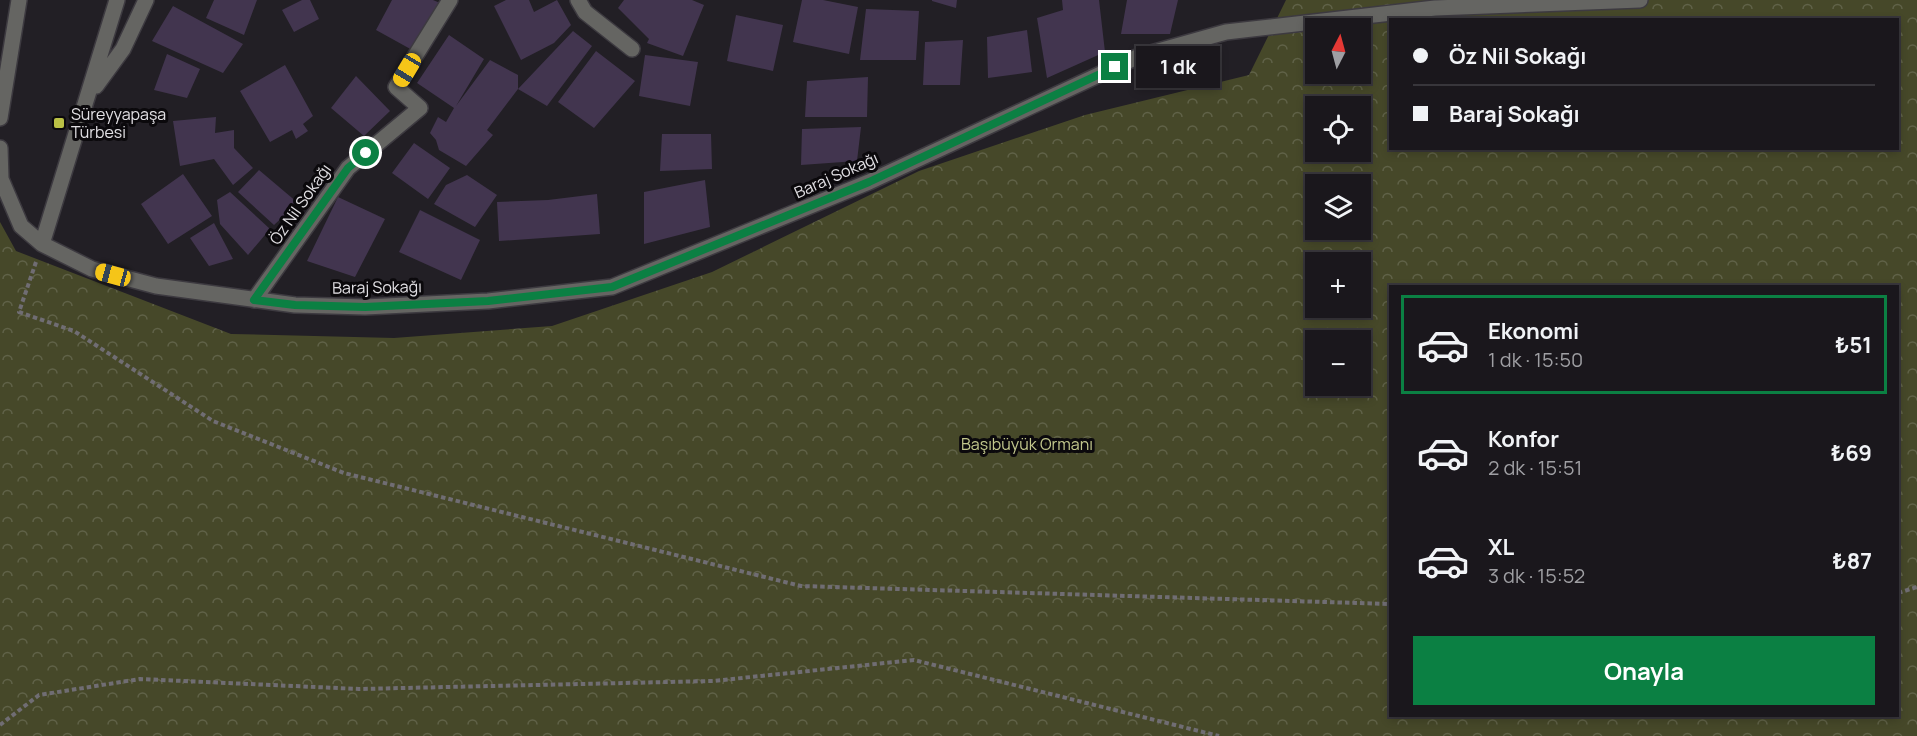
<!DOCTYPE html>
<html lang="tr">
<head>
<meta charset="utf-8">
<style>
  :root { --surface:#1a171c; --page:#272429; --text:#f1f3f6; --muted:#9f9fa3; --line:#38363b; --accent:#0b8043 }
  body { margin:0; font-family:Manrope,sans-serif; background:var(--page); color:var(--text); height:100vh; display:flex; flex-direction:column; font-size:22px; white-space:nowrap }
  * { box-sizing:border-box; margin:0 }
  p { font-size:20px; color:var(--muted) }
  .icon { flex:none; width:33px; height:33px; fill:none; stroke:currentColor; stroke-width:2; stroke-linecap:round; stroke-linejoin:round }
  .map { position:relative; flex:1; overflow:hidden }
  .panel { position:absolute; left:1389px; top:285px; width:510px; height:432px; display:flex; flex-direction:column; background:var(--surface); border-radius:0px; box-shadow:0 3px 9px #0003,0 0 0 2px var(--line) }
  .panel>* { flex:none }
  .top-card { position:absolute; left:1389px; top:18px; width:510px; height:132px; border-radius:0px; box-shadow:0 3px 9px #0003,0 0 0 2px var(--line); display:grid; align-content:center; height:132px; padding:0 24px; background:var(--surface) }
  .needle { width:39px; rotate:6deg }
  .buttons { position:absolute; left:1305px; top:18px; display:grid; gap:12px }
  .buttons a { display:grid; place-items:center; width:66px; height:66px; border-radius:0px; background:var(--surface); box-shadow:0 3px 9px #0003,0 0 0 2px var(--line); font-size:30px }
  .end { position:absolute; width:27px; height:27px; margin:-14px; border:8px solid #0b8043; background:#fff; box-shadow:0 0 0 3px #fff }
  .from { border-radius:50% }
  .bubble { position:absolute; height:42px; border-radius:0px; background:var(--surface); box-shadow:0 3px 9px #0003,0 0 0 2px var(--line); font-size:20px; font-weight:700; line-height:42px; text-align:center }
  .car { position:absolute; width:18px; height:36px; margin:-18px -9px; border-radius:8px; box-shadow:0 0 4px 2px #0007; background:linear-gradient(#f5c518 24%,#345 0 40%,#f5c518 0 76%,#345 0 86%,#f5c518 0) }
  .top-card b { display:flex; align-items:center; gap:21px; height:57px; font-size:22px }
  .top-card b+b { border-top:2px solid var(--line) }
  .top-card i { width:15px; height:15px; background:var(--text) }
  ul { padding:10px 0 0; list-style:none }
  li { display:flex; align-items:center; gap:18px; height:99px; margin:0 12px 9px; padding:0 12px; border:3px solid transparent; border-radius:0px }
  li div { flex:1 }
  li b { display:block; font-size:22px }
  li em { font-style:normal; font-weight:700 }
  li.active { border-color:var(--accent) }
  li>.icon { width:54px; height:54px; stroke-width:1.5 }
  .button { display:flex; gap:12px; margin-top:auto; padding:12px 24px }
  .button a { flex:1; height:69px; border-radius:0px; background:var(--accent); color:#fff; font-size:24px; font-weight:700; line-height:69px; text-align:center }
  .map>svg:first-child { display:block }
  .forest { fill:url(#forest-crowns); fill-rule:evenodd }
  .building { fill:#42354f }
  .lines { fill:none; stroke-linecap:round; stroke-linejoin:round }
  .minor-casing { stroke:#3d3a40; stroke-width:18 }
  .path { stroke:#706d73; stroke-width:4; stroke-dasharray:4.5 3; stroke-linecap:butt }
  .minor { stroke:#656562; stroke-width:15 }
  .route { stroke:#0b8043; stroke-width:8 }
  .poi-dot { fill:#bac045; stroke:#0b090c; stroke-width:2 }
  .labels { text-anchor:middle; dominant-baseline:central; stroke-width:6; stroke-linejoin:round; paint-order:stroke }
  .poi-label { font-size:16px; fill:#e2e0e4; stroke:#0b090c; text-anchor:start }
  .street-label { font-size:16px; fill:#e2e0e4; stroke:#0b090c }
  .park-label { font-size:16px; fill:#c3c88d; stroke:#0b090c }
</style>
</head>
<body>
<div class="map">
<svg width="1917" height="736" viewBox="0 0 1917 736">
  <defs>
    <pattern id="forest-crowns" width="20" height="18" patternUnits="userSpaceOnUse" patternTransform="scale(1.5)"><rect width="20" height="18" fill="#464829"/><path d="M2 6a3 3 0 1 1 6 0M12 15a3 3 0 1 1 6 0" fill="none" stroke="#606248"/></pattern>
  </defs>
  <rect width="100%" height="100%" fill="#221f25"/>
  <!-- forest -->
  <path class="forest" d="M1286,0h631v736h-1917v-514l16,29 215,83 163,4 158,-12 160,-54 207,-101 166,-56 164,-40zM1390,20h508v128h-508zM1316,28h44v46h-44zM1316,106h44v46h-44zM1316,184h44v46h-44zM1316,262h44v46h-44zM1390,286h508v430h-508zM1316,340h44v46h-44z"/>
  <!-- building -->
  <path class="building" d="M214,0h43l-13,35 -38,-17z
    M302,0h8l9,19 -25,13 -12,-22z
    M392,0h41l7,3 -26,48 -38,-21z
    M506,0h23l5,12 23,-12 14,25 -17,18 -33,17 -27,-54z
    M624,0h68l12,5 -21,51 -36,-13 2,-4 -31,-31z
    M802,0h21l35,7 -9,47 -56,-12z
    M932,0h25l-1,8 -24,-7z
    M1062,0h37l6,52 -58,26 -10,-60 26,-8z
    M1127,0h51l-8,34h-49z
    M173,6l70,38 -20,29 -71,-32z
    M866,9l53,2 -3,49h-56z
    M736,15l47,10 -10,46 -46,-10z
    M1027,30l5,42 -44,6 -1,-41z
    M573,31l19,15 -45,60 -29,-17 -31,41 6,5 -27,31 -27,-16 -3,-10 -6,-7 8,-16 8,5 8,-14 -37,-25 32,-48 35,24 -28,47 34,-46 28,15v14z
    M963,40l-3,45h-37l2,-43z
    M596,51l39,30 -41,47 -36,-26z
    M167,54l33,15 -13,29 -33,-8z
    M645,55l53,7 -8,44 -51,-10z
    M285,65l28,51 -10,8 5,7 -12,8 -4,-9 -22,12 -30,-51z
    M356,76l34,35 -26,25 -33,-28z
    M868,77l-1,40h-62l2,-36z
    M216,117l-1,16 19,-3v18l19,20 -20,17 -19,-26 -34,7 -7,-45z
    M861,127l-4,34 -56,4 1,-36z
    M662,134h49l1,35 -52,2z
    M414,143l36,25 -22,31 -36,-26z
    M259,170l39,33 -24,22 -36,-33z
    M183,174l29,42 -44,28 -27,-40z
    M467,175l30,20 -22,32 -41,-23 12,-19z
    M705,180l5,47 -66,17v-52z
    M230,192l40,37 -22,26 -28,-31 -3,-24z
    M597,194l3,40 -101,7 -2,-39 51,-2z
    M338,197l47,22 -30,58 -48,-16z
    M420,210l60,30 -19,40 -62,-28z
    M214,223l19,36 -24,7 -19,-28z"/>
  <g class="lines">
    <defs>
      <path id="minor" d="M578,0l7,12 47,37
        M96,86l27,-37 23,-49
        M0,118l19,-118
        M0,148l1,31 20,47 21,18 50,25 64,17 139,19 70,2 123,-6 124,-14 257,-105 268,-125 89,-25 209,-24 205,-8
        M42,244l75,-244
        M254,300l94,-132 72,-60 -24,-21 54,-87"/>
    </defs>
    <!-- minor casing -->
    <use href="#minor" class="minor-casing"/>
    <!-- path -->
    <path class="path" d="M36,262l-17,50 55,19 139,90 131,52 457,113 589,18
      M1898,593l19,-6
      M0,725l39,-30 101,-16 219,10 354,-8 201,-21 305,76"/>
    <!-- minor -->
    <use href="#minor" class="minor"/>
  </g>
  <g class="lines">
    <!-- route -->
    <path class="route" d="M366,153l-18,15 -94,132 41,5 70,2 123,-6 124,-14 257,-105 246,-115"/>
  </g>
  <!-- markers -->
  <rect class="poi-dot" x="53" y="117" width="12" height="12" rx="3"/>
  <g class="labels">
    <!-- poi labels -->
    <g class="poi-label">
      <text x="71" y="114">Süreyyapaşa<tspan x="71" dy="18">Türbesi</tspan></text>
    </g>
    <!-- street labels -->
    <g class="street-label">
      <text transform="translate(836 175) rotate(-24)">Baraj Sokağı</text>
      <text transform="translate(300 204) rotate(-55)">Öz Nil Sokağı</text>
      <text transform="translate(377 287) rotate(-1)">Baraj Sokağı</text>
    </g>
    <!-- park labels -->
    <g class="park-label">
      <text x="1027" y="444">Başıbüyük Ormanı</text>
    </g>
  </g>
</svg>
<div class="buttons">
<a><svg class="needle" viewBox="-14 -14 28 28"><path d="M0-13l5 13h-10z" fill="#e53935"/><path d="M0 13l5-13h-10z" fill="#9f9fa3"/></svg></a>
<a><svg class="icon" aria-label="locate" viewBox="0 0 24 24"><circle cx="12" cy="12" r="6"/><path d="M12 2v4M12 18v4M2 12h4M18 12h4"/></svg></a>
<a><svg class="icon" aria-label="layers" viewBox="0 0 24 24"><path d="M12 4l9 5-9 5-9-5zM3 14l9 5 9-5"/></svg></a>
<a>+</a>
<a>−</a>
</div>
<i class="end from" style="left:366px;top:153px"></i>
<i class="end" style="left:1115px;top:67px"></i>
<div class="bubble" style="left:1136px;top:46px;width:84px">1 dk</div>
<i class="car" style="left:407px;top:70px;rotate:211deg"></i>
<i class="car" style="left:113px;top:275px;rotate:285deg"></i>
<div class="top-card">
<b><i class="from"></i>Öz Nil Sokağı</b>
<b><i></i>Baraj Sokağı</b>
</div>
<section class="panel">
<ul>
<li class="active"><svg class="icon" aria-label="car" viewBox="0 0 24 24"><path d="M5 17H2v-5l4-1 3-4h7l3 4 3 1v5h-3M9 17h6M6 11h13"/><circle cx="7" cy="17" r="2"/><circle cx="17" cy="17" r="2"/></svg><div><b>Ekonomi</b><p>1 dk · 15:50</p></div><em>₺51</em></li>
<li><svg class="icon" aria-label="car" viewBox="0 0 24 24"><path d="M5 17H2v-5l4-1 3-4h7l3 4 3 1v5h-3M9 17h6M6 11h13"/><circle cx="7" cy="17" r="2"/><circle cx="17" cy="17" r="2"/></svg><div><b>Konfor</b><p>2 dk · 15:51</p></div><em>₺69</em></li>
<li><svg class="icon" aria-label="car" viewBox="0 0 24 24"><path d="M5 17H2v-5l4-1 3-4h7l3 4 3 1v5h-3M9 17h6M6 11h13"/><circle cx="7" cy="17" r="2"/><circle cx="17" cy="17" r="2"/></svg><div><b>XL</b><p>3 dk · 15:52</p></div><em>₺87</em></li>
</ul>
<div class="button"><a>Onayla</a></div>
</section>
</div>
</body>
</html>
